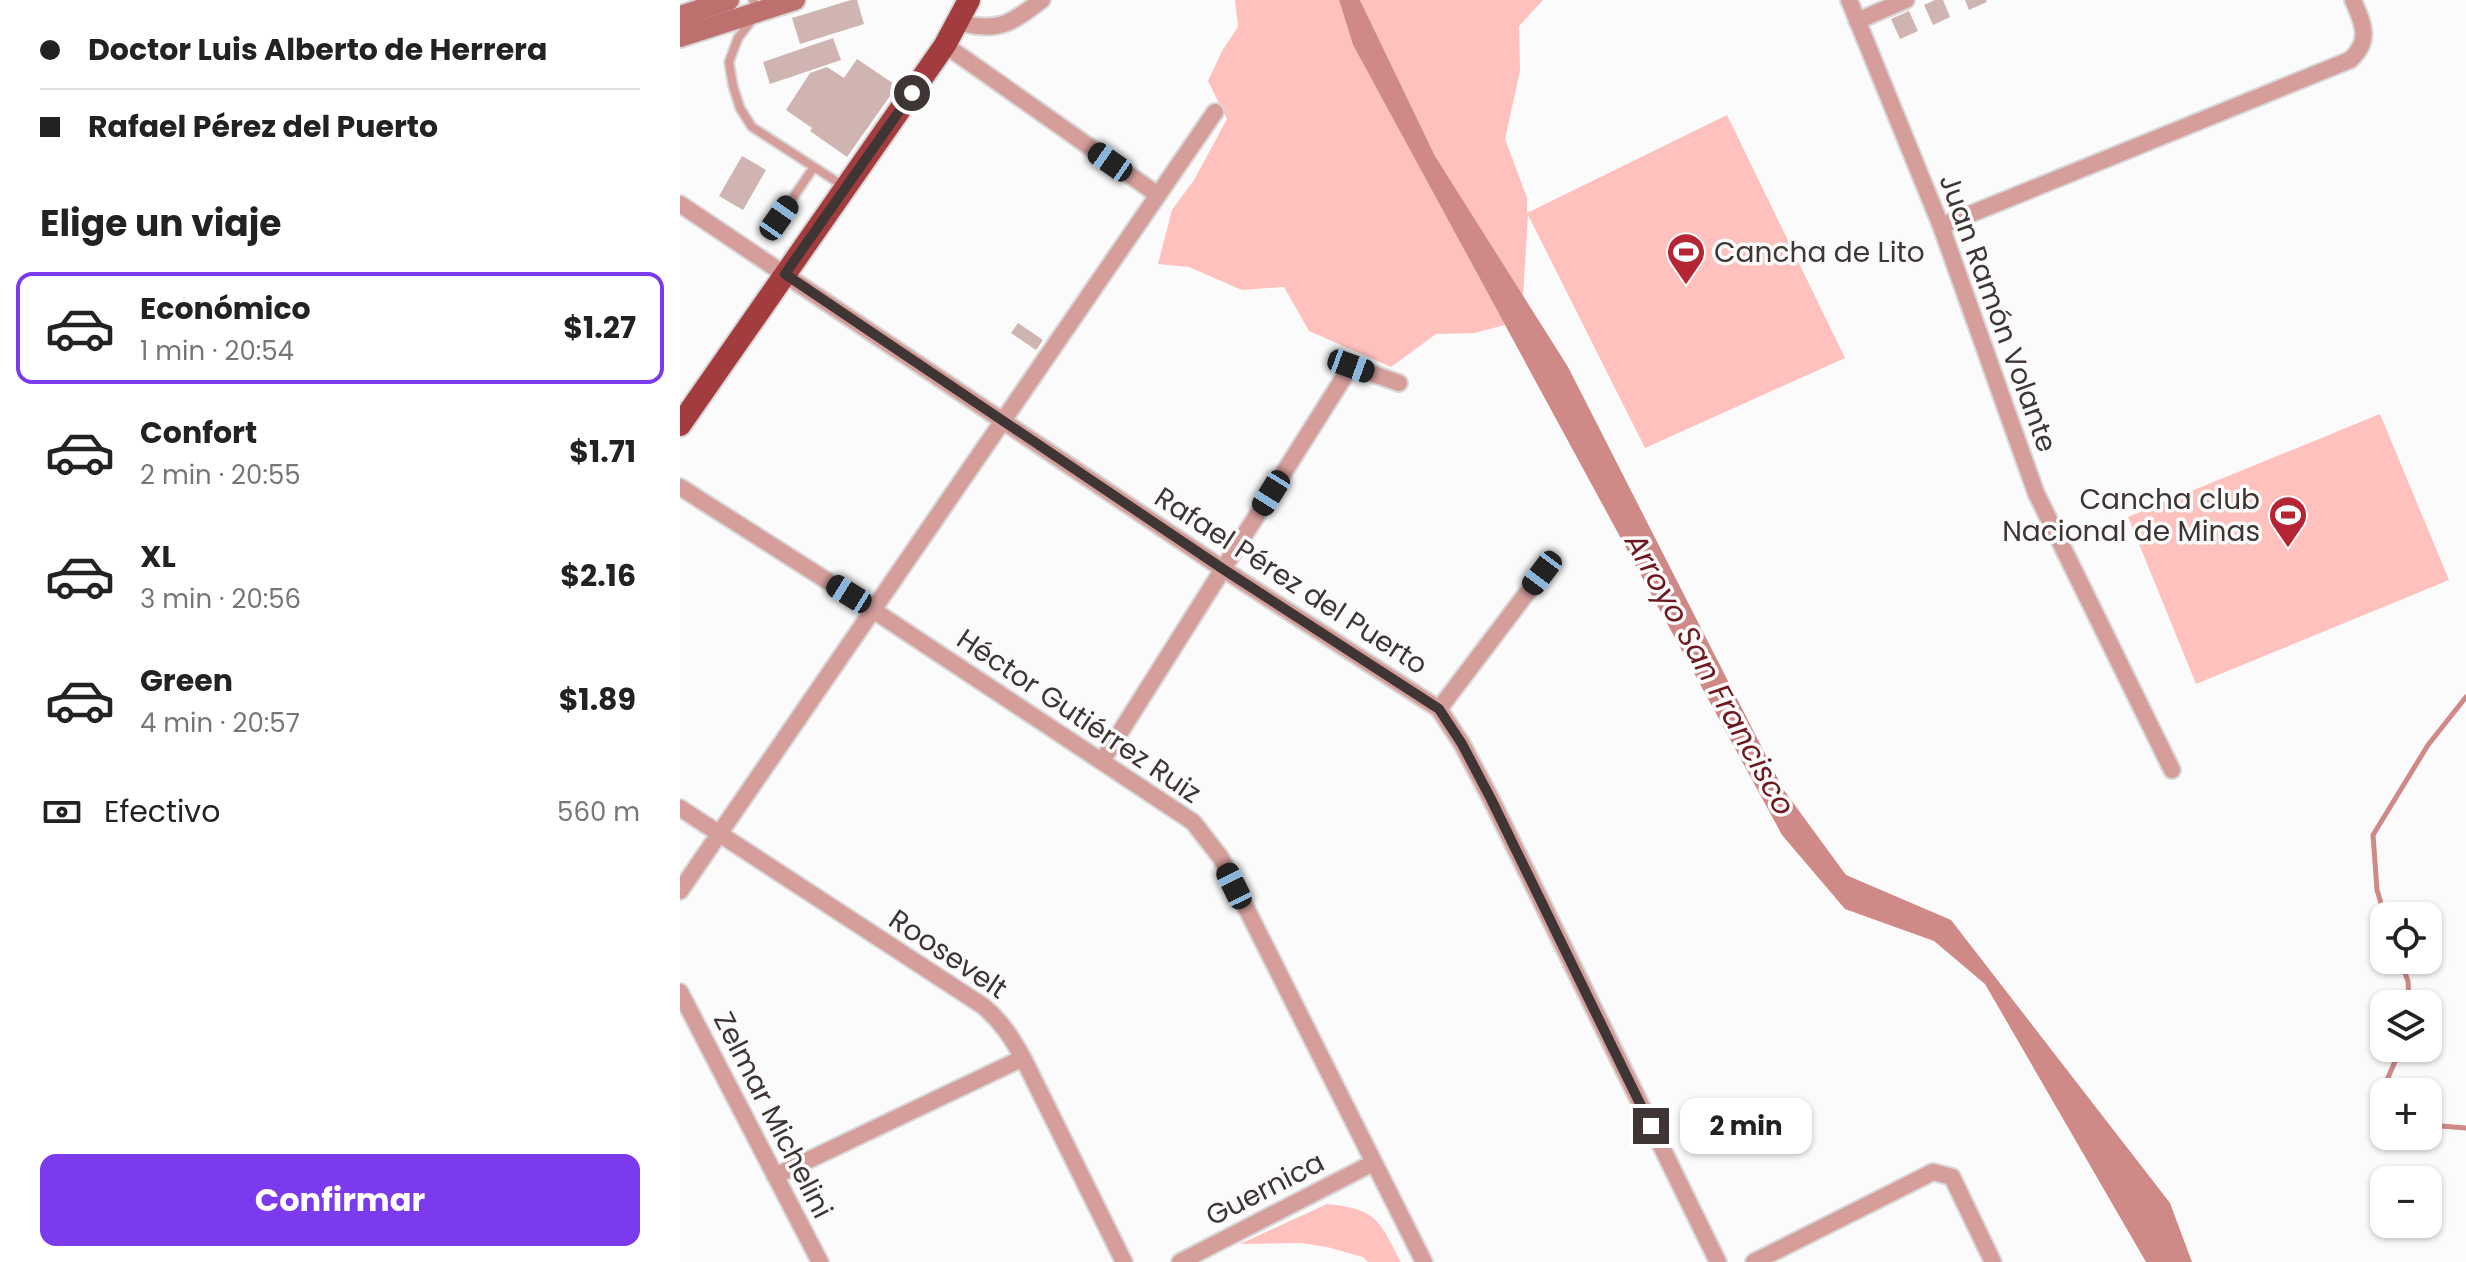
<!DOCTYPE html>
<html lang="es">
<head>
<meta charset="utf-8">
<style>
  :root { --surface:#fff; --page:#f6f6f6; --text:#222; --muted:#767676; --line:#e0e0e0; --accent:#7c3aed }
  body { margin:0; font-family:Poppins,sans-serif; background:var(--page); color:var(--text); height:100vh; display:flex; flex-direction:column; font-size:30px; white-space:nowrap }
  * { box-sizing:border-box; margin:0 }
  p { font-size:26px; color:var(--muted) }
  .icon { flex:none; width:44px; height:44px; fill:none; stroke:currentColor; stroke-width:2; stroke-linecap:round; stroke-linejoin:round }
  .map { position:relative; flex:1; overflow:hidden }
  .drawer { display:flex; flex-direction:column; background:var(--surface); width:680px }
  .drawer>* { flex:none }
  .hud { display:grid; align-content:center; height:176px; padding:0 40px; background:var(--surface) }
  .fabs { position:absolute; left:1690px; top:902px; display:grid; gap:16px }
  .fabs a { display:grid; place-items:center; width:72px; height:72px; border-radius:16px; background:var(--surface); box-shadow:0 2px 6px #0004; font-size:40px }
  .end { position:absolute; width:36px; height:36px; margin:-18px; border:10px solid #403535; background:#fff; box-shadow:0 0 0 4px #fff }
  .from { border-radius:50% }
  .bubble { position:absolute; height:56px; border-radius:16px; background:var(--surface); box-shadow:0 2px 6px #0004; font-size:26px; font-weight:700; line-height:56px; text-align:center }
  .car { position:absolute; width:24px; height:48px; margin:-24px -12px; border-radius:10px; box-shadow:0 0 6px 2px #0007; background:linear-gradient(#222 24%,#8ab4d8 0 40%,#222 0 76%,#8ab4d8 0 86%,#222 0) }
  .hud b { display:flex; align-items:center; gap:28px; height:76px; font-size:30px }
  .hud b+b { border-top:2px solid var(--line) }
  .hud i { width:20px; height:20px; background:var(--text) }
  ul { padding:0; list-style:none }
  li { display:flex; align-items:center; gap:24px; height:112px; margin:0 16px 12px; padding:0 24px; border:4px solid transparent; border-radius:16px }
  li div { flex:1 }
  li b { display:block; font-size:30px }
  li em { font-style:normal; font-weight:700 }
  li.selected { border-color:var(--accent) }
  li>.icon { width:72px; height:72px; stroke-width:1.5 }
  h2 { padding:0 40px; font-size:36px; line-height:96px }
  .pay { display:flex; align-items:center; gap:20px; height:88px; padding:0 40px; font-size:30px }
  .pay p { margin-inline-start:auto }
  .action { display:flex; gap:16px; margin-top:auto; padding:16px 40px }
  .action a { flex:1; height:92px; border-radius:16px; background:var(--accent); color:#fff; font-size:32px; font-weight:700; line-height:92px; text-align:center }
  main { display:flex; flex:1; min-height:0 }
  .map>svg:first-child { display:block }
  .green { fill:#fec1be }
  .water { fill:#cf8987 }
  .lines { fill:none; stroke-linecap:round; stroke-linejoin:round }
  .stream { stroke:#cf8987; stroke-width:5 }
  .building { fill:#cfb4b2 }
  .service-casing { stroke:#d9d7d7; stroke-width:12 }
  .minor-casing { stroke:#d9d7d7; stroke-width:20 }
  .secondary-casing { stroke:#d9d7d7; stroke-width:24 }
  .trunk-casing { stroke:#d9d7d7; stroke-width:26 }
  .service { stroke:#d59e9b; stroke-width:8 }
  .minor { stroke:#d59e9b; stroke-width:16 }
  .secondary { stroke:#bd706e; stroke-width:20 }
  .trunk { stroke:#a23c3f; stroke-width:22 }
  .route { stroke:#403535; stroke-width:10 }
  .labels { text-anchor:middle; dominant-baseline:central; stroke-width:7; stroke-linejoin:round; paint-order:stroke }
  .poi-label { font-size:28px; fill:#403535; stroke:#fbfbfb; text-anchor:start }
  .street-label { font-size:28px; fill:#403535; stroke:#fbfbfb }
  .water-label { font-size:30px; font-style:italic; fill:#6c191f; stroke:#fbfbfb }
</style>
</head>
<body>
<main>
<section class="drawer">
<div class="hud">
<b><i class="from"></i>Doctor Luis Alberto de Herrera</b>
<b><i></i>Rafael Pérez del Puerto</b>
</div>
<h2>Elige un viaje</h2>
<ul>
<li class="selected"><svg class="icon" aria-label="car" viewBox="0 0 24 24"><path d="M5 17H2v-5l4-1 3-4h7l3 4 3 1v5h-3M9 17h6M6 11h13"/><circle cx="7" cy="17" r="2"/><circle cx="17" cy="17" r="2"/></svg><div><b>Económico</b><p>1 min · 20:54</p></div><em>$1.27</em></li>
<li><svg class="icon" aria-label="car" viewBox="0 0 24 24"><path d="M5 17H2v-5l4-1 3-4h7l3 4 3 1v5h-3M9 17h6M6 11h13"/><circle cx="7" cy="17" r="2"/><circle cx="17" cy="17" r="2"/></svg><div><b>Confort</b><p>2 min · 20:55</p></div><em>$1.71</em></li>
<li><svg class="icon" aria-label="car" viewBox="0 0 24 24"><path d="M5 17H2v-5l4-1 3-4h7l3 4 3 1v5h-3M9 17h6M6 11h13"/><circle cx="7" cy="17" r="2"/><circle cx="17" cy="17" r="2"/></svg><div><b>XL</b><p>3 min · 20:56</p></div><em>$2.16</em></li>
<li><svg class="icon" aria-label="car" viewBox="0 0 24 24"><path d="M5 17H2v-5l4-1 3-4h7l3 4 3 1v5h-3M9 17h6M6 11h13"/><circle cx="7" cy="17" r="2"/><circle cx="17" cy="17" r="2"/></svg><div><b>Green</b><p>4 min · 20:57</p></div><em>$1.89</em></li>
</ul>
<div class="pay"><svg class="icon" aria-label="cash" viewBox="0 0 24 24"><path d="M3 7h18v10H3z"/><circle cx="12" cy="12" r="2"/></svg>Efectivo<p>560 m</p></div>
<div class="action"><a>Confirmar</a></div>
</section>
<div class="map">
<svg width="1786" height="1262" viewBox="0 0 1786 1262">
  <rect width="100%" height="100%" fill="#fbfbfb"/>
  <!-- green -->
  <path class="green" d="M555,0h104l14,45 152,280 -31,8 -38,1 -45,33 -82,-36 -25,-44 -42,3 -53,-23 -31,-3 14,-54 22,-30 33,-61 -19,-38 14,-30 16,-24z
    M680,0h183l-24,26 1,45 -15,68 22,59v15l200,-98 118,243 -200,90 -117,-233 -5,81 -88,-140z
    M1700,414l69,166 -253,104 -68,-167z
    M647,1204c50,5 52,16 74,58h-33l-5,-5 -36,-10 -26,-4 -61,1z"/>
  <!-- water -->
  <path class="water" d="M659,0h21l75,156 133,211 215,422 63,86 105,45 219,283 22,59h-46l-161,-278 -51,-43 -89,-32 -63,-74 -429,-790z"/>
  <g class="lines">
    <!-- stream -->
    <path class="stream" d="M1705,916l-8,-26 -4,-55 55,-90 38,-48
      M1720,960l8,21 1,23
      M1705,1092l-2,-3 18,-41
      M1748,1125l38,3"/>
  </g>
  <!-- building -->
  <path class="building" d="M171,0h6l7,24 -64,20 -8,-26z
    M1255,0h8l7,17 -17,8 -9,-20z
    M1285,0h21l1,2 -18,8z
    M1229,11l9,20 -18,8 -9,-20z
    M153,38l8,22 -71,24 -7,-22z
    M177,59l40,27 -50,71 -37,-26 2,-3 -26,-18 24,-37 17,-6 17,11z
    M62,156l24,14 -23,40 -24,-14z
    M338,323l25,17 -7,10 -25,-17z"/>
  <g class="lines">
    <defs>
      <path id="service" d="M73,0l5,12 -20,26 -9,24 4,24 7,22 12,19 93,60
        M99,218l35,-51"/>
      <path id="minor" d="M1169,0l92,226 95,267 136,277
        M1177,21l49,-21
        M285,24c37,8 48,-3 77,-24
        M265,45l213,150
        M0,204l543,365 216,140 23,35 29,55 227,463
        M1261,226l409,-166c22,-20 13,-36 3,-60
        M0,487l193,123 320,212 28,36 203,404
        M759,709l103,-136
        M422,761l249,-395 48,17
        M0,808l303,198c18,15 29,32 40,52l101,204
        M0,891l535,-779
        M0,992l140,270
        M95,1176l248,-118
        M500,1262l193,-99
        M1074,1262l179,-90 19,5 41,85"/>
      <path id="secondary" d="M0,16l49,-16
        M0,37l115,-37"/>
      <path id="trunk" d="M0,425l265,-380 24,-45"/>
    </defs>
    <!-- service casing -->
    <use href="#service" class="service-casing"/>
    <!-- minor casing -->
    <use href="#minor" class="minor-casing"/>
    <!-- secondary casing -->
    <use href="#secondary" class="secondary-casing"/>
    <!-- trunk casing -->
    <use href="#trunk" class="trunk-casing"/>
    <!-- service -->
    <use href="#service" class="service"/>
    <!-- minor -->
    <use href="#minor" class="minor"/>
    <!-- secondary -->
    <use href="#secondary" class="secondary"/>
    <!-- trunk -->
    <use href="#trunk" class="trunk"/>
  </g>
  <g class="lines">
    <!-- route -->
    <path class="route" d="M232,93l-127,181 438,295 216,140 23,35 29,55 160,327"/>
  </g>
  <!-- icons -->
  <defs>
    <symbol id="stadium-pin" viewBox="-11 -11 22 30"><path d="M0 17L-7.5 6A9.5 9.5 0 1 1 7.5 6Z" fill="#b62533" stroke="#fbfbfb"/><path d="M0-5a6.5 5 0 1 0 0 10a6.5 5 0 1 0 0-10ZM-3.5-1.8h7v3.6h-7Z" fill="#fff"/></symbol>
  </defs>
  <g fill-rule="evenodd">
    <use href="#stadium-pin" x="984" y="230" width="44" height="60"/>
    <use href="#stadium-pin" x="1586" y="493" width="44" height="60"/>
  </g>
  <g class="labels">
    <!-- poi labels -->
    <g class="poi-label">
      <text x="1034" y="252">Cancha de Lito</text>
      <text x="1580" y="499" text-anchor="end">Cancha club<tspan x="1580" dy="32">Nacional de Minas</tspan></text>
    </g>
    <!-- street labels -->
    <g class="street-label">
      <text transform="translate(1318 313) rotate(70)">Juan Ramón Volante</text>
      <text transform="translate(611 581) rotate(33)">Rafael Pérez del Puerto</text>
      <text transform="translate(399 716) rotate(34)">Héctor Gutiérrez Ruiz</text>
      <text transform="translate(268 954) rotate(34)">Roosevelt</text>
      <text transform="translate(93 1115) rotate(63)">Zelmar Michelini</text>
      <text transform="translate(585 1189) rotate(-27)">Guernica</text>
    </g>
    <!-- water labels -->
    <g class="water-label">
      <text transform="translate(1030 674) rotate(61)">Arroyo San Francisco</text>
    </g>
  </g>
</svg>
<div class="fabs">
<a><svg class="icon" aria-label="locate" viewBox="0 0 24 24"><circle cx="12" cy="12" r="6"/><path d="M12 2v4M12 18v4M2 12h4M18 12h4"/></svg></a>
<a><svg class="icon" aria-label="layers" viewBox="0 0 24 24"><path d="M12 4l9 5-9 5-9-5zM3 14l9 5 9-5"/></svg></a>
<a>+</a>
<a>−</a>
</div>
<i class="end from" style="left:232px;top:93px"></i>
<i class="end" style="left:971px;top:1126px"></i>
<div class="bubble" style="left:1000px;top:1098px;width:132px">2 min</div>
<i class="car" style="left:430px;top:162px;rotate:305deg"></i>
<i class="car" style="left:99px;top:218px;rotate:35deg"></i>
<i class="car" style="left:671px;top:366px;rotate:110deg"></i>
<i class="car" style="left:591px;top:493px;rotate:212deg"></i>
<i class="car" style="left:862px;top:573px;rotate:217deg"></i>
<i class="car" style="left:169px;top:594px;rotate:302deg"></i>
<i class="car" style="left:554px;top:886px;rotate:334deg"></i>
</div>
</main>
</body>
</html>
